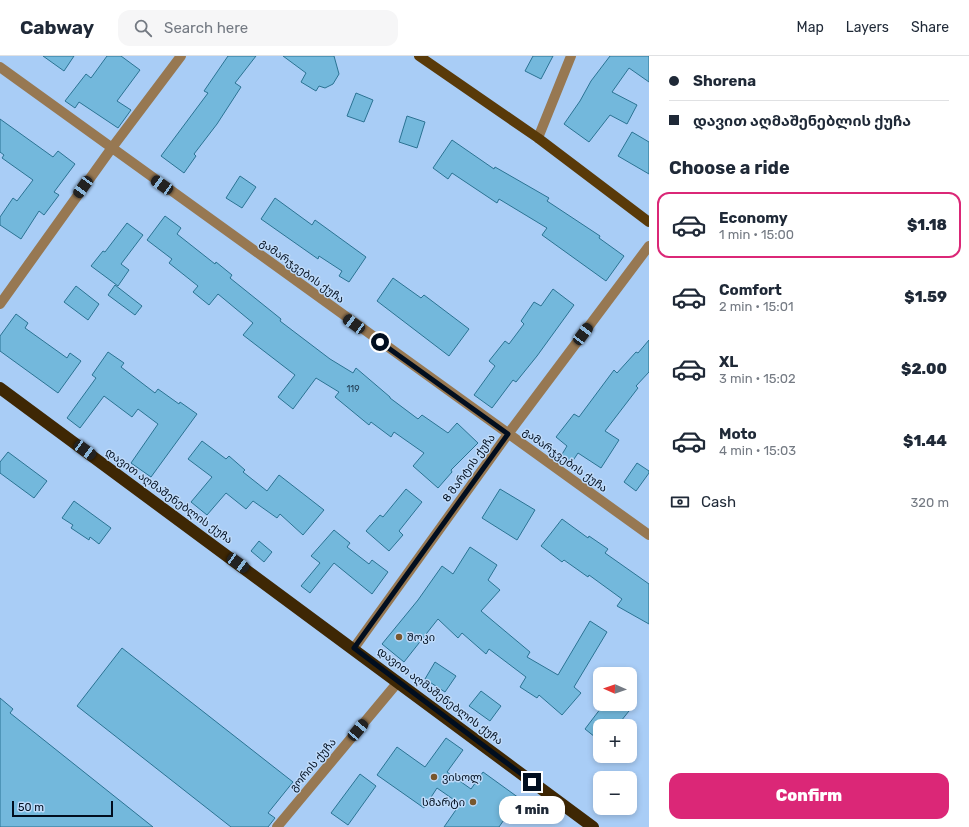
<!DOCTYPE html>
<html lang="en">
<head>
<meta charset="utf-8">
<style>
  :root { --surface:#fff; --page:#f6f6f7; --text:#1f2937; --muted:#747a83; --line:#e0e1e3; --accent:#db2777 }
  body { margin:0; font-family:Rubik,"Noto Sans Georgian",sans-serif; background:var(--page); color:var(--text); height:100vh; display:flex; flex-direction:column; font-size:15px; white-space:nowrap }
  * { box-sizing:border-box; margin:0 }
  p { font-size:13px; color:var(--muted) }
  .icon { flex:none; width:22px; height:22px; fill:none; stroke:currentColor; stroke-width:2; stroke-linecap:round; stroke-linejoin:round }
  .map { position:relative; flex:1; overflow:hidden }
  .sheet { display:flex; flex-direction:column; background:var(--surface); width:320px }
  .sheet>* { flex:none }
  .hud { display:grid; align-content:center; height:88px; padding:0 20px; background:var(--surface) }
  .needle { width:26px; rotate:272deg }
  .tools { position:absolute; left:593px; top:611px; display:grid; gap:8px }
  .tools a { display:grid; place-items:center; width:44px; height:44px; border-radius:8px; background:var(--surface); box-shadow:0 2px 6px #0003; font-size:20px }
  .scale { position:absolute; left:12px; bottom:10px; width:101px; box-sizing:border-box; padding-left:4px; border:2px solid #010e1f; border-top:0; font-size:11px; line-height:14px; white-space:nowrap; color:#010e1f; -webkit-text-stroke:3px #bedaf9; paint-order:stroke }
  .end { position:absolute; width:18px; height:18px; margin:-9px; border:5px solid #010e1f; background:#fff; box-shadow:0 0 0 2px #fff }
  .from { border-radius:50% }
  .bubble { position:absolute; height:28px; border-radius:12px; background:var(--surface); box-shadow:0 2px 6px #0003; font-size:13px; font-weight:800; line-height:28px; text-align:center }
  .car { position:absolute; width:12px; height:24px; margin:-12px -6px; border-radius:5px; box-shadow:0 0 3px 1px #0007; background:linear-gradient(#222 24%,#8ab4d8 0 40%,#222 0 76%,#8ab4d8 0 86%,#222 0) }
  .hud b { display:flex; align-items:center; gap:14px; height:38px; font-size:15px }
  .hud b+b { border-top:1px solid var(--line) }
  .hud i { width:10px; height:10px; background:var(--text) }
  ul { padding:0; list-style:none }
  li { display:flex; align-items:center; gap:12px; height:66px; margin:0 8px 6px; padding:0 12px; border:2px solid transparent; border-radius:12px }
  li div { flex:1 }
  li b { display:block; font-size:15px }
  li em { font-style:normal; font-weight:800 }
  li.on { border-color:var(--accent) }
  li>.icon { width:36px; height:36px; stroke-width:1.5 }
  h2 { padding:0 20px; font-size:18px; line-height:48px }
  .pay { display:flex; align-items:center; gap:10px; height:44px; padding:0 20px; font-size:15px }
  .pay p { margin-inline-start:auto }
  .button { display:flex; gap:8px; margin-top:auto; padding:8px 20px }
  .button a { flex:1; height:46px; border-radius:12px; background:var(--accent); color:#fff; font-size:16px; font-weight:800; line-height:46px; text-align:center }
  header { display:flex; align-items:center; gap:24px; box-sizing:border-box; height:56px; padding:0 20px; background:var(--surface); border-bottom:1px solid var(--line) }
  header strong { font-size:19px }
  nav { display:flex; gap:22px; margin-inline-start:auto; font-size:14px }
  .search { width:280px; height:36px; background:var(--page); display:flex; align-items:center; gap:10px; box-sizing:border-box; padding:0 14px; border-radius:12px; color:var(--muted); font-size:15px }
  main { display:flex; flex:1; min-height:0 }
  .map>svg:first-child { display:block }
  .building { fill:#73b8dc; stroke:#2b7393 }
  .lines { fill:none; stroke-linecap:round; stroke-linejoin:round }
  .minor { stroke:#977852; stroke-width:10 }
  .major { stroke:#593a09; stroke-width:10 }
  .highway { stroke:#3e2704; stroke-width:12 }
  .route { stroke:#010e1f; stroke-width:5 }
  .poi-dot { fill:#78572d; stroke:#bedaf9; stroke-width:1.5 }
  .labels { text-anchor:middle; dominant-baseline:central; stroke-width:3; stroke-linejoin:round; paint-order:stroke }
  .number-label { font-size:9px; fill:#1e384e }
  .street-label { font-size:11px; fill:#010e1f; stroke:#bedaf9 }
  .poi-label { font-size:11px; fill:#010e1f; stroke:#bedaf9; text-anchor:start }
</style>
</head>
<body>
<header>
<strong>Cabway</strong>
<div class="search"><svg class="icon" aria-label="search" viewBox="0 0 24 24"><circle cx="10" cy="10" r="6"/><path d="M15 15l6 6"/></svg>Search here</div>
<nav><a>Map</a><a>Layers</a><a>Share</a></nav>
</header>
<main>
<div class="map">
<svg width="649" height="771" viewBox="0 0 649 771">
  <rect width="100%" height="100%" fill="#a9cdf6"/>
  <!-- building -->
  <path class="building" d="M43,0h31l-10,15z
    M107,0h14l19,14 -23,31 14,9 -13,18 -39,-26 -4,6 -10,-7 21,-27 5,4z
    M228,0h28l-21,27 6,4 -24,37 -23,30 2,2 -12,17 -23,-17 47,-63 -4,-2z
    M283,0h51l5,18 -6,10 -8,4 -6,-2 -3,5 -15,-9 5,-9z
    M533,0h20l-12,23 -16,-8z
    M610,0h39v26l-20,-14 -17,24 25,13 -10,19 -17,-9 -21,27 -25,-18 16,-23 11,-20z
    M356,37l17,7 -9,22 -17,-6z
    M407,60l18,6 -8,26 -18,-6z
    M0,63l53,38 5,-6 17,13 -21,28 5,3 -15,20 -5,-4 -18,28 -21,-14v-8l13,-19 4,3 16,-21 -31,-22 2,-3 -4,-3z
    M632,76l17,10v32l-31,-18z
    M452,84l42,29 1,-2 54,31 -2,3 53,35 -1,2 25,18 -18,25 -64,-46 5,-7 -48,-29 -2,4 -45,-30 -4,6 -15,-11z
    M240,120l16,11 -14,21 -16,-10z
    M275,142l37,27 3,-5 51,37 -17,25 -10,-6 3,-5 -23,-15 -1,3 -57,-40z
    M165,160l16,12 -4,6 38,30 1,-2 16,13 -2,3 51,41 -1,2 50,38 23,14 3,-5 34,29v1l28,21 4,-4 26,18 9,-10 21,20 -27,27 1,2 -14,16 -25,-22 11,-13 -30,-21 -3,5 -20,-15 -2,3 -34,-28 4,-5 -23,-14 -23,31 -15,-12 17,-22 -52,-40 10,-12 -35,-29 -9,11 -16,-13 5,-6 -29,-23 3,-4 -25,-19z
    M127,167l16,12 -22,29 8,6 -11,16 -27,-20 12,-15 2,1z
    M393,222l28,20 3,-3 45,34 -20,27 -72,-55z
    M115,229l27,21 -7,9 -27,-20z
    M76,230l23,18 -11,16 -24,-18z
    M553,233l21,16 -37,51 -21,26 -3,-2 -21,28 -18,-13 21,-29 -6,-5 16,-20 4,3 15,-20 -3,-3 13,-19 7,4z
    M16,258l12,9 -3,5 42,30 3,-5 11,8 -23,32 -58,-42v-15z
    M649,284v32l-13,14 2,2 -33,43 14,9 -18,28 -23,-15 -6,9 -11,-6 6,-10 -11,-9 18,-23 5,3 35,-47 3,3 19,-21 2,1z
    M108,296l16,11 -3,4 34,26 3,-4 21,15 1,-2 17,12 -46,63 -20,-14 27,-39 -20,-15 -6,8 -28,-21 -24,32 -13,-10 29,-40 -4,-3z
    M202,385l24,18 3,-3 16,14 -2,2 24,19 12,-16 45,35 -21,25 -23,-21 -3,4 -24,-17 -7,8 -20,-16 -19,22 -16,-13 21,-25 -24,-18z
    M8,396l39,29 -13,17 -34,-25v-11z
    M637,407l12,8v2l-13,18 -12,-9z
    M406,433l16,13 -23,29 4,4 -14,16 -23,-20 14,-16 3,2z
    M500,433l35,21 -18,30 -35,-22z
    M74,445l37,27 -12,16 -9,-7 -1,3 -18,-12 2,-3 -11,-7z
    M562,463l26,19 1,-2 19,13 -3,4 44,31v40l-32,-18 5,-7 -33,-24 -1,2 -24,-17 -2,2 -21,-16z
    M334,474l16,13 -3,4 22,17 3,-4 16,12 -16,22 -38,-31 -24,30 -9,-7 19,-23 -9,-7z
    M259,485l13,11 -8,10 -13,-11z
    M470,491l27,18 -9,15 12,10 -19,21 49,41 -3,5 31,18 32,-54 17,11 -33,55 7,6 -19,22 -23,-20 -2,3 -17,-11 6,-10 -37,-28 -3,5 -24,-21 -4,5 -20,-19 -34,43 -22,-18 36,-44 24,-34 11,8z
    M122,592l171,134 -25,31 7,5 -7,9h-37l-154,-121z
    M435,606l21,14 -11,16 -20,-13z
    M481,635l20,15 -11,15 -21,-15z
    M0,642l13,11 -3,4 143,114h-153z
    M604,648h15l10,7 -12,15h-17v15l-15,-12z
    M446,682l17,12 -16,22 24,17 12,-17 36,26 -20,29h-55l16,-23 -23,-16 -13,20 -47,-33 20,-28 28,20z
    M360,718l16,12 -28,39 -17,-12z"/>
  <g class="lines">
    <!-- minor -->
    <path class="minor" d="M0,11l649,468
      M538,82l33,-82
      M0,248l111,-155 70,-93
      M354,592l154,-214 141,-188
      M277,771l121,-145"/>
    <!-- major -->
    <path class="major" d="M419,0l119,82 111,84"/>
    <!-- highway -->
    <path class="highway" d="M0,332l593,439"/>
  </g>
  <g class="lines">
    <!-- route -->
    <path class="route" d="M380,286l128,92 -154,214 178,134"/>
  </g>
  <!-- markers -->
  <g class="poi-dot">
    <circle cx="399" cy="581" r="4"/>
    <circle cx="434" cy="721" r="4"/>
    <circle cx="473" cy="746" r="4"/>
  </g>
  <g class="labels">
    <!-- number labels -->
    <g class="number-label">
      <text x="353" y="333">119</text>
    </g>
    <!-- street labels -->
    <g class="street-label">
      <text transform="translate(302 215) rotate(36)">გამარჯვების ქუჩა</text>
      <text transform="translate(565 404) rotate(36)">გამარჯვების ქუჩა</text>
      <text transform="translate(469 412) rotate(-54)">8 მარტის ქუჩა</text>
      <text transform="translate(169 440) rotate(36)">დავით აღმაშენებლის ქუჩა</text>
      <text transform="translate(440 640) rotate(37)">დავით აღმაშენებლის ქუჩა</text>
      <text transform="translate(313 709) rotate(-50)">გორის ქუჩა</text>
    </g>
    <!-- poi labels -->
    <g class="poi-label">
      <text x="407" y="581">შოკი</text>
      <text x="442" y="721">ვისოლ</text>
      <text x="465" y="746" text-anchor="end">სმარტი</text>
    </g>
  </g>
</svg>
<div class="tools">
<a><svg class="needle" viewBox="-14 -14 28 28"><path d="M0-13l5 13h-10z" fill="#e53935"/><path d="M0 13l5-13h-10z" fill="#747a83"/></svg></a>
<a>+</a>
<a>−</a>
</div>
<div class="scale">50 m</div>
<i class="end from" style="left:380px;top:286px"></i>
<i class="end" style="left:532px;top:726px"></i>
<div class="bubble" style="left:499px;top:740px;width:66px">1 min</div>
<i class="car" style="left:162px;top:129px;rotate:305deg"></i>
<i class="car" style="left:83px;top:131px;rotate:216deg"></i>
<i class="car" style="left:354px;top:268px;rotate:306deg"></i>
<i class="car" style="left:583px;top:278px;rotate:37deg"></i>
<i class="car" style="left:85px;top:394px;rotate:126deg"></i>
<i class="car" style="left:238px;top:507px;rotate:126deg"></i>
<i class="car" style="left:358px;top:674px;rotate:40deg"></i>
</div>
<section class="sheet">
<div class="hud">
<b><i class="from"></i>Shorena</b>
<b><i></i>დავით აღმაშენებლის ქუჩა</b>
</div>
<h2>Choose a ride</h2>
<ul>
<li class="on"><svg class="icon" aria-label="car" viewBox="0 0 24 24"><path d="M5 17H2v-5l4-1 3-4h7l3 4 3 1v5h-3M9 17h6M6 11h13"/><circle cx="7" cy="17" r="2"/><circle cx="17" cy="17" r="2"/></svg><div><b>Economy</b><p>1 min · 15:00</p></div><em>$1.18</em></li>
<li><svg class="icon" aria-label="car" viewBox="0 0 24 24"><path d="M5 17H2v-5l4-1 3-4h7l3 4 3 1v5h-3M9 17h6M6 11h13"/><circle cx="7" cy="17" r="2"/><circle cx="17" cy="17" r="2"/></svg><div><b>Comfort</b><p>2 min · 15:01</p></div><em>$1.59</em></li>
<li><svg class="icon" aria-label="car" viewBox="0 0 24 24"><path d="M5 17H2v-5l4-1 3-4h7l3 4 3 1v5h-3M9 17h6M6 11h13"/><circle cx="7" cy="17" r="2"/><circle cx="17" cy="17" r="2"/></svg><div><b>XL</b><p>3 min · 15:02</p></div><em>$2.00</em></li>
<li><svg class="icon" aria-label="car" viewBox="0 0 24 24"><path d="M5 17H2v-5l4-1 3-4h7l3 4 3 1v5h-3M9 17h6M6 11h13"/><circle cx="7" cy="17" r="2"/><circle cx="17" cy="17" r="2"/></svg><div><b>Moto</b><p>4 min · 15:03</p></div><em>$1.44</em></li>
</ul>
<div class="pay"><svg class="icon" aria-label="cash" viewBox="0 0 24 24"><path d="M3 7h18v10H3z"/><circle cx="12" cy="12" r="2"/></svg>Cash<p>320 m</p></div>
<div class="button"><a>Confirm</a></div>
</section>
</main>
</body>
</html>
